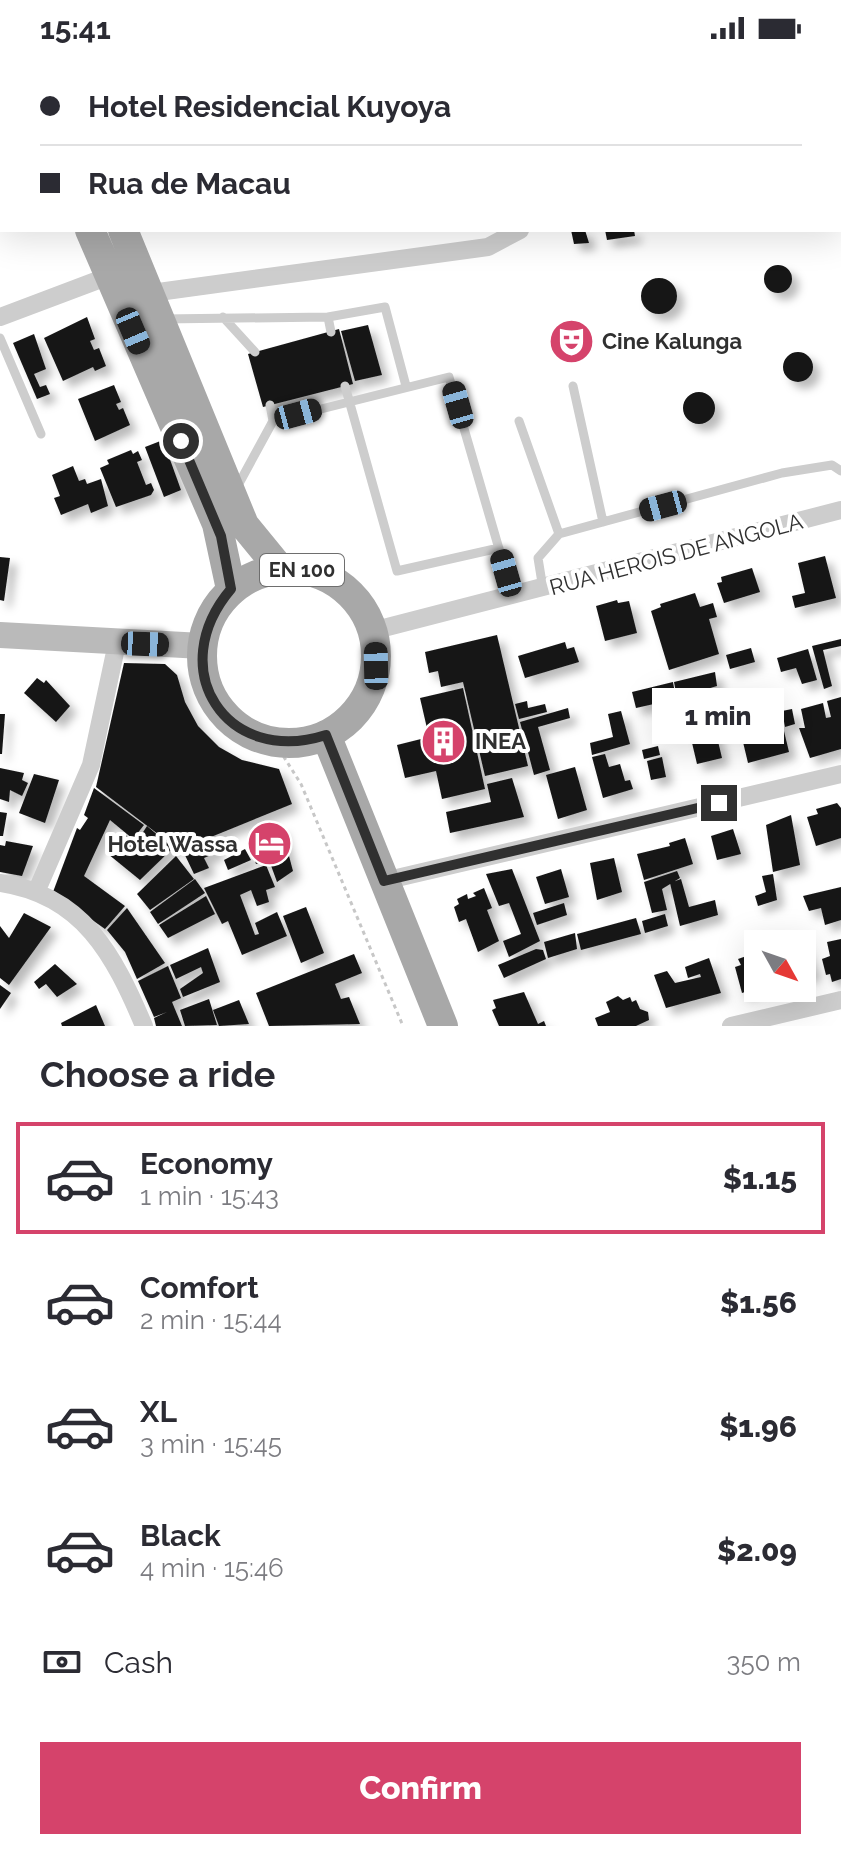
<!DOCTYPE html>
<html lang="en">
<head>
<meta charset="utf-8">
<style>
  :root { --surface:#fff; --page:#f7f7f7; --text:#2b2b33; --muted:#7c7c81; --line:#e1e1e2; --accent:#d5436b }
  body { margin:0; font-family:Raleway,sans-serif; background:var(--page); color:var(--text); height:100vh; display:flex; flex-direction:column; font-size:30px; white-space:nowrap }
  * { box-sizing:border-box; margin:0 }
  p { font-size:26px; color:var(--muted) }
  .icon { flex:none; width:44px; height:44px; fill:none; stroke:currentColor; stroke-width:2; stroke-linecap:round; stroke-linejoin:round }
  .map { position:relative; height:970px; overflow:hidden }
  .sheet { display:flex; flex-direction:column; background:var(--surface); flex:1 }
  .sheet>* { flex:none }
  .top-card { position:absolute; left:0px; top:0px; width:842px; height:176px; box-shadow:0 8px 32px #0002; display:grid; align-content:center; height:176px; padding:0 40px; background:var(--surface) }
  .needle { width:52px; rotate:130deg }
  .fabs { position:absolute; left:744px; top:874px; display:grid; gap:16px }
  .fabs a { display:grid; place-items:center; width:72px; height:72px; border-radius:0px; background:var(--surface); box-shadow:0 8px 32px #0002; font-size:40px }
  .end { position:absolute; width:36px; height:36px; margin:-18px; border:10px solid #303030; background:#fff; box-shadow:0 0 0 4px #fff }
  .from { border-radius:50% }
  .bubble { position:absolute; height:56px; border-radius:0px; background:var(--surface); box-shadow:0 8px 32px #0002; font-size:26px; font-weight:800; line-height:56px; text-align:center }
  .car { position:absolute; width:24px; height:48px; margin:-24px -12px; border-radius:10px; box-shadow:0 0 6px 2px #0007; background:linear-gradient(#222 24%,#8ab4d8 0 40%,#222 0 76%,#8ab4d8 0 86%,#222 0) }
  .top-card b { display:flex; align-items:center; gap:28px; height:76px; font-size:30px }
  .top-card b+b { border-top:2px solid var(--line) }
  .top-card i { width:20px; height:20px; background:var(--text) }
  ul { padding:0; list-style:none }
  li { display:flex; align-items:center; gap:24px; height:112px; margin:0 16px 12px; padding:0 24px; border:4px solid transparent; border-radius:0px }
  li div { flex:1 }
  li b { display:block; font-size:30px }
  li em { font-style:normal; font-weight:800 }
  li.on { border-color:var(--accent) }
  li>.icon { width:72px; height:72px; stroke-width:1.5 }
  h2 { padding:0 40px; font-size:36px; line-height:96px }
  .pay { display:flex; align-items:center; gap:20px; height:88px; padding:0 40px; font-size:30px }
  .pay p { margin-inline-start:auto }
  .cta { display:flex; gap:16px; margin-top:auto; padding:16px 40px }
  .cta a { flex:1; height:92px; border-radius:0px; background:var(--accent); color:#fff; font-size:32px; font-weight:800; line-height:92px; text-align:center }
  .status { display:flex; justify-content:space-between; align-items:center; height:56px; padding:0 40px; background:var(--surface); direction:ltr }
  .status svg { height:22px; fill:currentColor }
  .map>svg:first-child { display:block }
  .building { fill:#171717; filter:url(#shadow) }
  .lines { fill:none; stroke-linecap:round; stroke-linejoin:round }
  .path { stroke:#c7c7c7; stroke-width:3; stroke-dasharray:4 4; stroke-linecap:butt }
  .lane { stroke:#cdcdcd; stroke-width:9 }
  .street { stroke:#cdcdcd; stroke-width:18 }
  .secondary { stroke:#bababa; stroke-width:26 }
  .primary { stroke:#a8a8a8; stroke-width:30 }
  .route { stroke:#303030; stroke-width:10 }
  .labels { text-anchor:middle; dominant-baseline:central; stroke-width:8; stroke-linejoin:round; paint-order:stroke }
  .shield { fill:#fff; stroke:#6e6e6e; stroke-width:2 }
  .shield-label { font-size:20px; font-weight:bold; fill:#303030 }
  .poi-label { font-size:22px; font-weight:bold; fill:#303030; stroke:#fff; text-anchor:start }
  .street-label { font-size:22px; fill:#303030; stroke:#fff }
</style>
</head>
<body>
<div class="status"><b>15:41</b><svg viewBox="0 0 49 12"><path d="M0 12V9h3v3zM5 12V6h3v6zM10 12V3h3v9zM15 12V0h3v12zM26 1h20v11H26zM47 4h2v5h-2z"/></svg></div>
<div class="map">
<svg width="841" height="970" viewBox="0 0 841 970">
  <defs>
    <filter id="shadow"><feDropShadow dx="7" dy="7" stdDeviation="4" flood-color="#0004"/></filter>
  </defs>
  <rect width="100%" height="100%" fill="#fff"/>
  <!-- building -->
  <path class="building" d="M571,174h14l4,13 -15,1z
    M605,174h29l1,6 -28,4z
    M764 223a14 14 0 1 1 28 0a14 14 0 1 1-28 0Z
    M641 240a18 18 0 1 1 36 0a18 18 0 1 1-36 0Z
    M87,261l8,22 -5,2 4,9 5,-2 7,18 -11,5 -2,-4 -30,14 -19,-43z
    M368,269l14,50 -27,6 -14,-50z
    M339,273l14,55 -90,23 -15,-53z
    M34,278l12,35 -12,5 6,13 6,-2 4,9 -13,5 -24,-56z
    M783 311a15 15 0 1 1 30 0a15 15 0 1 1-30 0Z
    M114,329l7,17 -5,2 3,6 4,-2 7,17 -35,16 -17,-42z
    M683 352a16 16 0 1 1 32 0a16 16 0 1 1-32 0Z
    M163,384l18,50 -17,7 -19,-50z
    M131,394l2,4 5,-3 4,9 -5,2 9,23 5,-2 3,7 -3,5 -35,12 -16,-39 9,-4 -2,-4z
    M73,410l6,15 6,-2 2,5 14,-5 7,27 -17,7 -3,-9 -27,11 -7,-17 6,-2 -8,-21z
    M825,500l11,42 -41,10 -3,-12 13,-3 -7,-30z
    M0,501l10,1 -6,43 -4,-1z
    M752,512l8,24 -36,11 -7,-20 5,-1 -1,-5z
    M695,537l5,14 13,-4 4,14 -8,2 10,35 -50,16 -18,-59 10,-4 -1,-3z
    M617,544l1,3 11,-2 8,32 -32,8 -9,-35z
    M497,579l31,131 -43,10 -22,-94 -22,5 -3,-16 -9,2 -4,-21z
    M841,583v7l-18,4 9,36 -8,3 -12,-43z
    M565,586l2,7 7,-2 5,15 -54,16 -7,-22z
    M751,592l4,14 -25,7 -4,-14z
    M808,593l9,31 -15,4 -6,-16 -15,4 -4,-14z
    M124,607l41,1 12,11 8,27 13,24 21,21 23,13 37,9 13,35 -113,46 -83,-63z
    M715,616l2,14 -40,12 -3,-16z
    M37,622l7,5 2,-3 24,26 -14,16 -32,-29z
    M673,626l3,17 -40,9 -4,-16z
    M463,632l22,101 -43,10 -6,-28 -31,7 -8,-33 32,-8 -9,-39z
    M717,632l6,21 -10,3 -5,-22z
    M749,636l8,20 22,-2 10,42 -41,11 -16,-67z
    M841,641v52l-31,9 -11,-30h6l-4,-19 22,-6 3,15 5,-1 -4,-16z
    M527,645l1,7 17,-4 2,8 -28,7 -4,-15z
    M708,649l9,29 -11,3h11l5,21 -25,6 -8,-34 13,-7 -15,5 -4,-16z
    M568,652l2,10 -32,9 12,43 -16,5 -14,-53z
    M792,653l3,15 -10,3 -3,-16z
    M621,655l9,33 -38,11 -2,-12 23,-6 -5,-23z
    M0,658h5l-3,40h-2z
    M658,690l2,9 -16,4 -2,-9z
    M605,698l4,13 11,-3 5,17 5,-1 3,9 -30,9 -11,-41z
    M662,701l4,20 -15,3 -4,-19z
    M575,711l12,43 -29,9 -12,-44z
    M0,712l24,5 -2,7 6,3 -6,13 -12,-6 -1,12 -9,-3z
    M34,718l25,6 -14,43 -26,-10z
    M512,722l12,39 -74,16 -4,-21 45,-10 -4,-18z
    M94,732l50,37 -11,14 -23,-19 -26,56 41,30 -20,23 -52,-37 24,-64 3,2 8,-12 -4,-3z
    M837,747l4,5v30l-25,8 -9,-29 11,-3 -2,-5z
    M0,756l7,1 -4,23h-3z
    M791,759l9,50 -27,7 -7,-47z
    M147,770l26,22 -33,32 -32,-26 15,-21 13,10z
    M281,770l12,45 -16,11 -8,-22 -13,4 -7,-23z
    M733,773l8,25 -24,6 -6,-24z
    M685,782l8,26 -49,16 -7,-26 33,-8 -1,-3z
    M214,783l4,13 -14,6 5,10 -15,6 -11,-23z
    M6,785l27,5 -11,30 -22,-4v-27l5,1z
    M245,793l6,11 -23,10 -4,-10z
    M176,800l18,23 -44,31 -13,-16z
    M614,802l8,34 -25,8 -7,-37z
    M266,809l9,22 -9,3 3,12 -12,4 -6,-16 -11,5 15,40 4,-1 -4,-11 22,-11 10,24 -45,19 -14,-34 -6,3 -18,-36z
    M512,813l28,72 -31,16 -6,-16 18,-7 -12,-31 -10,3 -13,-32z
    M561,813l8,28 -24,7 -9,-27z
    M677,815l3,7 -18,11 5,21 -15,3 -8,-31z
    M773,818l4,26 -19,6 -3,-10 11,-4 -4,-16z
    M195,823l10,14 -47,31 -8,-12z
    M681,823l8,28 26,-7 3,15 -38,11 -10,-43z
    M841,831v33l-16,5 -4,-17 -12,3 -6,-15z
    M484,832l8,20 -5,2 12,31 -21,11 -12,-33 -7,3 -5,-15 5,-3 -2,-5 10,-5 1,5 8,-3 -3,-3z
    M206,840l9,18 -47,24 -9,-13z
    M564,847l3,12 -30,10 -4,-12z
    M306,851l18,46 -23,10 -18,-47z
    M127,852l38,55 -28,16 -12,-27 -18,-22z
    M24,857l27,14 -42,58 -9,-7v-52l9,12z
    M665,858l3,12 -23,7 -3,-12z
    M636,862l5,16 -60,16 -4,-16z
    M797,875l4,13h-20l-2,-7z
    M575,877l2,16 -29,9 -4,-16z
    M841,883v40l-9,3 -2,-8 -4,1 -4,-16 8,-3 -3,-14z
    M802,886l12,31 -12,4z
    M208,892l12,34 -37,15 -3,-8 23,-16 -2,-6 -25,12 -6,-14z
    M536,893l7,1 3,9 -42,19 -6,-13z
    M758,896v32l-5,1 1,4 -12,4 -7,-26 6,-2 -3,-6z
    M354,898l8,19 -27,11 6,15 8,-2 11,27 -91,2 -13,-33z
    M709,902l12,35 -55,15 -12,-33 13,-4 8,12 26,-6 -1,-3 -12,4 -3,-11z
    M55,908l22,20 -20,13 -11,-13 -7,5 -5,-7z
    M168,910l13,32 -9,4 10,24h-26l-2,-8 13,-6 -13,5 -16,-36z
    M0,929l11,8 -11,16z
    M524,936l14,32 6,-3 2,5h-47l-7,-16 4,-2 -3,-8z
    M618,940l5,4 7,-3 2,5 4,-2 4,9 8,3 1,8 -13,6h-38l-3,-8 15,-6 -4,-10z
    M209,943l8,26 -32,1 -5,-16z
    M239,944l10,24 -30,2 -6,-16z
    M96,949l9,21h-43l-1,-3z"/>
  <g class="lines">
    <!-- path -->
    <path class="path" d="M275,687l26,41 102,242"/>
    <!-- lane -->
    <path class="lane" d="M319,2l4,-2
      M690,2l3,-2
      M840,82l1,-1
      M223,261l32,35
      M328,261l3,15
      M163,263l165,-2 57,-10 21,79
      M0,282l41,96
      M345,330l52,185 102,-23
      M573,330l30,136
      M270,349l3,16
      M519,365l40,113
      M236,433l37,-68 176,-44 64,220
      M543,533l-5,-31 21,-24 223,-61 50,-8 9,6"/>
    <!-- street -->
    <path class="street" d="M504,0l1,2
      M151,237l337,-46 32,-17
      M0,261l109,-41
      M372,575l469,-121
      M384,825l457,-107
      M0,827c83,12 114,72 144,143
      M37,834l54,-125 26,-122
      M731,970l110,-26"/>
    <!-- secondary -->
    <path class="secondary" d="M0,579l202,11"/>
    <!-- primary -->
    <path class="primary" d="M18,0l1,2
      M47,0l1,2
      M90,174l127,294 14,65
      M123,174l121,295 36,44
      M202 600a87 87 0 1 1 174 0a87 87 0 1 1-174 0Z
      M326,679l117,291"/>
  </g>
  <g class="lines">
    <!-- route -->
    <path class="route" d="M181,385l40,95 10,53c-68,80 -5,178 95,146l58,146 335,-78"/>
  </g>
  <!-- icons -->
  <defs>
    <symbol id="theatre-disc" viewBox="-11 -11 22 22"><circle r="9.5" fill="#d5436b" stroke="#fff"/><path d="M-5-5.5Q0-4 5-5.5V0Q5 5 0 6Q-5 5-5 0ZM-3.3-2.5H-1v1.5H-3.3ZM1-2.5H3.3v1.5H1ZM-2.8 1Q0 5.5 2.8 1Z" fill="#fff"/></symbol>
    <symbol id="building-disc" viewBox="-11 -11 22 22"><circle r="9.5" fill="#d5436b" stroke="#fff"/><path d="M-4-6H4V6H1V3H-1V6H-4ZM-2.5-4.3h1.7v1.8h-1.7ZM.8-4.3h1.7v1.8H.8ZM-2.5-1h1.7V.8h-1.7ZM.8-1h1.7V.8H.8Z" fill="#fff"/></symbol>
    <symbol id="hotel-disc" viewBox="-11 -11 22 22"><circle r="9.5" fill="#d5436b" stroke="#fff"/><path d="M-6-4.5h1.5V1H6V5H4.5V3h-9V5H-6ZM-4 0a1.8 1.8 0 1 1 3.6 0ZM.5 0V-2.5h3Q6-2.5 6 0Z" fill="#fff"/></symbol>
  </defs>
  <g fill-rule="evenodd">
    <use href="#theatre-disc" x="546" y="260" width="51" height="51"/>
    <use href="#building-disc" x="418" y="660" width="51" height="51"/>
    <use href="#hotel-disc" x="244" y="762" width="51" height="51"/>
  </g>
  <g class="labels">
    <!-- shield labels -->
    <rect class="shield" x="260" y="498" width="84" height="32" rx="6"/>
    <g class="shield-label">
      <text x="302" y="514">EN 100</text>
    </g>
    <!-- poi labels -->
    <g class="poi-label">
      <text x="602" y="285">Cine Kalunga</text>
      <text x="475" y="685">INEA</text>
      <text x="238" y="788" text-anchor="end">Hotel Wassa</text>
    </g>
    <!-- street labels -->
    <g class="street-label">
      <text transform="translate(676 498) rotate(-15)">RUA HEROIS DE ANGOLA</text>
    </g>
  </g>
</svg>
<div class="fabs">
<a><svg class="needle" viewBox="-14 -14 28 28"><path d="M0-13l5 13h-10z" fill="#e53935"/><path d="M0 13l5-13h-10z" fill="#7c7c81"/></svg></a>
</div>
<i class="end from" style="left:181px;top:385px"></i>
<i class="end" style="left:719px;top:747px"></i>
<div class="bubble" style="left:652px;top:632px;width:132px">1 min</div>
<i class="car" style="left:133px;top:275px;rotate:157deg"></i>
<i class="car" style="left:458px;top:349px;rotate:344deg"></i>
<i class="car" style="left:298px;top:358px;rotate:75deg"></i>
<i class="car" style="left:663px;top:450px;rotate:255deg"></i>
<i class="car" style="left:506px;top:517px;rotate:344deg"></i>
<i class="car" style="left:145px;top:588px;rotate:92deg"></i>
<i class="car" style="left:376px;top:610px;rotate:359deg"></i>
<div class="top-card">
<b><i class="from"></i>Hotel Residencial Kuyoya</b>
<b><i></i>Rua de Macau</b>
</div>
</div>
<section class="sheet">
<h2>Choose a ride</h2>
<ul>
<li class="on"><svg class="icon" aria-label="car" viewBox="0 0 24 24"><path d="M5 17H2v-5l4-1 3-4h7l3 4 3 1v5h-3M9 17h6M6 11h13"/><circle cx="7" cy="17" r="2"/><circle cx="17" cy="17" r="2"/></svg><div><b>Economy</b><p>1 min · 15:43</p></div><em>$1.15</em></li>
<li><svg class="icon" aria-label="car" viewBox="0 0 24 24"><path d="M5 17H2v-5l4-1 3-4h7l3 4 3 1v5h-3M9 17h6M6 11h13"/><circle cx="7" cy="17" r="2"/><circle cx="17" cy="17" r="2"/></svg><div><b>Comfort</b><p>2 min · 15:44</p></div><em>$1.56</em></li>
<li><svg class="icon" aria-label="car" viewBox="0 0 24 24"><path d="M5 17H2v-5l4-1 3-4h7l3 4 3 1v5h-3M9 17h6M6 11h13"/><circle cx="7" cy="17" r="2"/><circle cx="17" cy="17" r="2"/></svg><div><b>XL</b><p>3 min · 15:45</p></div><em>$1.96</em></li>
<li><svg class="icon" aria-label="car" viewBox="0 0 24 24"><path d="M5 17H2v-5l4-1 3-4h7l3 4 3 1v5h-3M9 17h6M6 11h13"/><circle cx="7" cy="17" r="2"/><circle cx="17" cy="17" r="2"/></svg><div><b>Black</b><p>4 min · 15:46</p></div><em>$2.09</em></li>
</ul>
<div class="pay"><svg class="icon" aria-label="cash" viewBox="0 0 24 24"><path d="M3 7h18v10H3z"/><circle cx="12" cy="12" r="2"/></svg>Cash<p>350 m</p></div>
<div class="cta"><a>Confirm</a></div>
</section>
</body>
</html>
